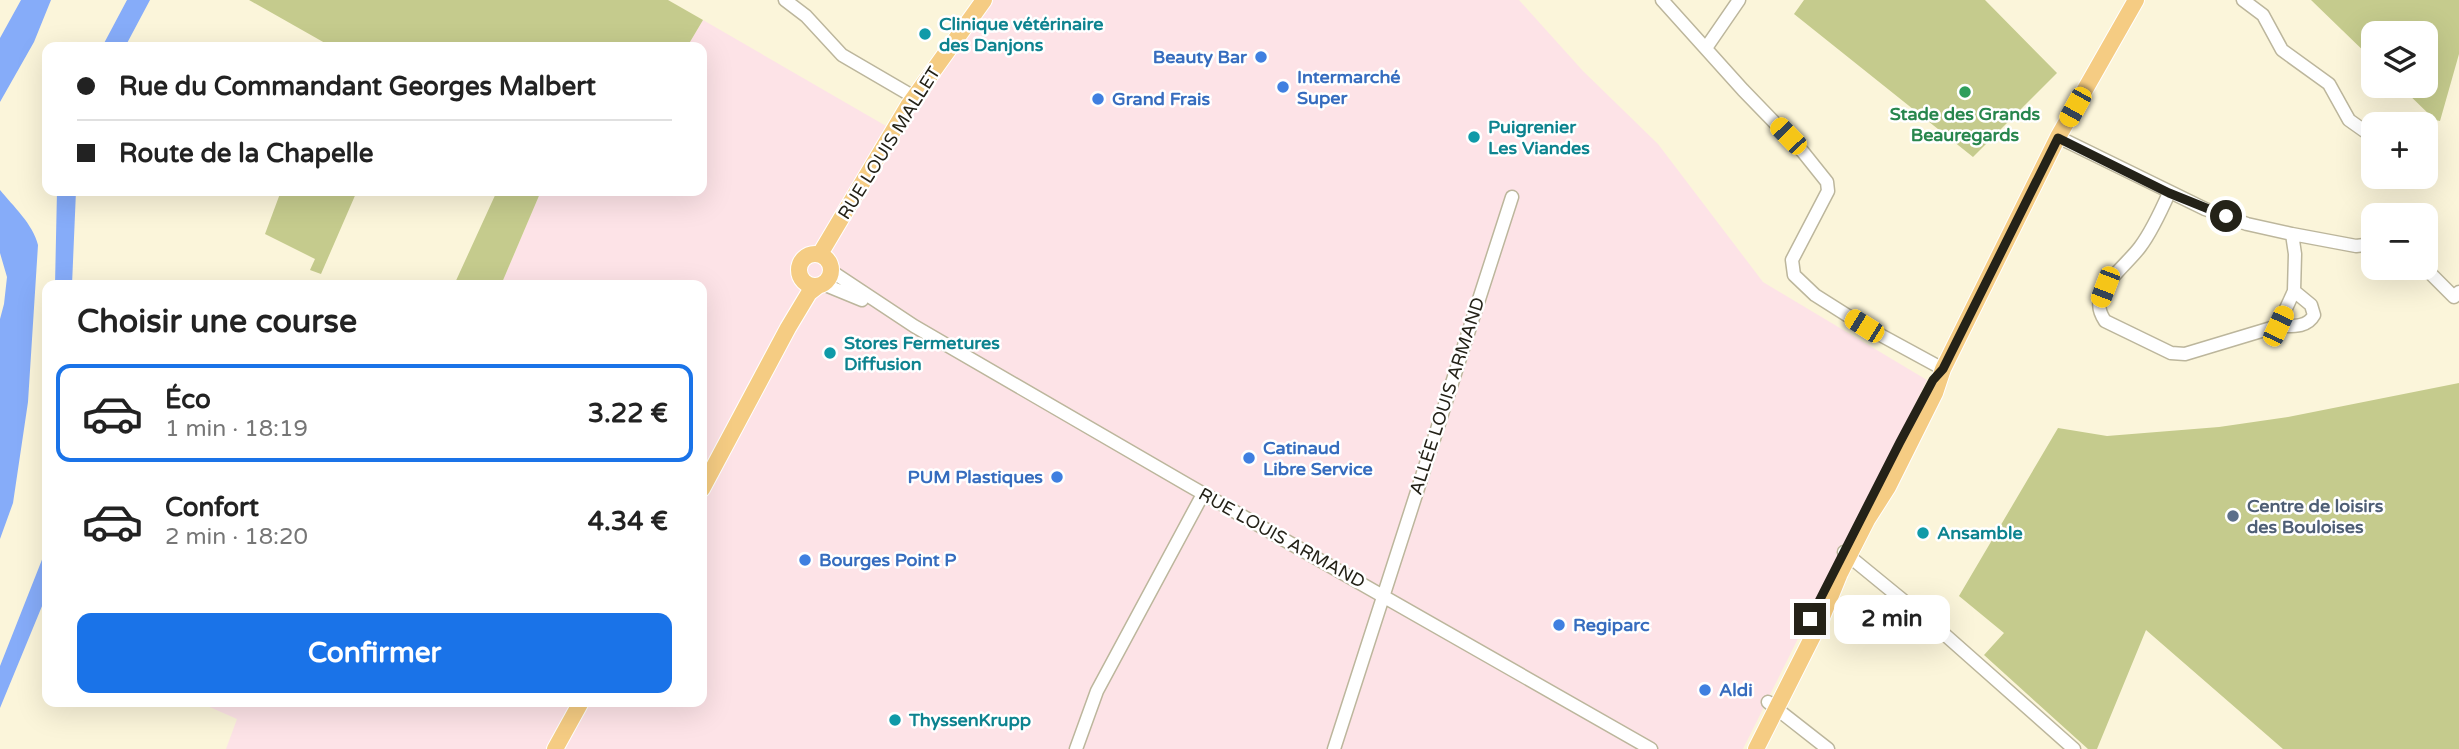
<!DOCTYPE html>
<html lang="fr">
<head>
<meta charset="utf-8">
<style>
  :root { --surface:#fff; --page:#f6f6f6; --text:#222; --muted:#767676; --line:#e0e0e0; --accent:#1a73e8 }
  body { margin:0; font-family:"Varela Round",sans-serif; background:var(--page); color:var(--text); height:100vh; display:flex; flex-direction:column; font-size:26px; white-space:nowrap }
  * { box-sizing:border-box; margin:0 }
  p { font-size:23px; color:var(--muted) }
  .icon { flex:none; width:38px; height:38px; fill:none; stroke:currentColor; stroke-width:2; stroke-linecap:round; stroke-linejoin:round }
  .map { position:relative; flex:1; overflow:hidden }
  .details { position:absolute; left:42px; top:280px; width:665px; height:427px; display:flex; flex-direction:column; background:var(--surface); border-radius:14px; box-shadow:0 7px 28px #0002 }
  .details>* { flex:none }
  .hud { position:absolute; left:42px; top:42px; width:665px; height:154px; border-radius:14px; box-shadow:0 7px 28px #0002; display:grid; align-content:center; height:154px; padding:0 35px; background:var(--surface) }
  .buttons { position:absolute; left:2361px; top:21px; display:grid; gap:14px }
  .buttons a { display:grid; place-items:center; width:77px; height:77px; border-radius:14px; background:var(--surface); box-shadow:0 7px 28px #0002; font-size:35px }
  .end { position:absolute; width:32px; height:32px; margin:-16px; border:9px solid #242218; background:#fff; box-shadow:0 0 0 4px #fff }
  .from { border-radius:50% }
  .bubble { position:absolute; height:49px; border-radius:14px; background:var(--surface); box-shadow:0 7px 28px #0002; font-size:23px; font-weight:700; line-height:49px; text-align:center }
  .car { position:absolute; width:21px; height:42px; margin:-21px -10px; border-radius:9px; box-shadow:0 0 5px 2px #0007; background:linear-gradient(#f5c518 24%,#345 0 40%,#f5c518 0 76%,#345 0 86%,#f5c518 0) }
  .hud b { display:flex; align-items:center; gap:24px; height:66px; font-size:26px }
  .hud b+b { border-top:2px solid var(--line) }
  .hud i { width:18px; height:18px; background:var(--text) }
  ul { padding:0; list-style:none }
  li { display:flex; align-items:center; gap:21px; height:98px; margin:0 14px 10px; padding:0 21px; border:4px solid transparent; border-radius:14px }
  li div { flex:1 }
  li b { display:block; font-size:26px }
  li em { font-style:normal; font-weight:700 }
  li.selected { border-color:var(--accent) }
  li>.icon { width:63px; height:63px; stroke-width:1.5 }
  h2 { padding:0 35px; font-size:32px; line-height:84px }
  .button { display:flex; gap:14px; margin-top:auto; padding:14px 35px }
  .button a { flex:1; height:80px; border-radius:14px; background:var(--accent); color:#fff; font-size:28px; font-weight:700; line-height:80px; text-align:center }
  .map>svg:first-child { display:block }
  .industrial { fill:#fde3e7 }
  .green { fill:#c5cb8d }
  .water { fill:#86acf9 }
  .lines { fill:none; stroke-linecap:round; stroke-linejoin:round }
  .minor-casing { stroke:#bcb69c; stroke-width:15 }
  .major-casing { stroke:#fff; stroke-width:18 }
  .minor { stroke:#fff; stroke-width:12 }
  .major { stroke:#f5cc83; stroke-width:16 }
  .route { stroke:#242218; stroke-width:9 }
  .culture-dot { fill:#0f9aa8; stroke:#fff; stroke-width:2.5 }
  .shop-dot { fill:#3f7fe0; stroke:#fff; stroke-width:2.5 }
  .leisure-dot { fill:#2e9e5b; stroke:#fff; stroke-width:2.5 }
  .service-dot { fill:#5c6f8a; stroke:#fff; stroke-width:2.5 }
  .labels { text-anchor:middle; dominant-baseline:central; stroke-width:5; stroke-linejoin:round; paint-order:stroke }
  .culture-label { font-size:18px; font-weight:bold; fill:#0d838f; stroke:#fff; text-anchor:start }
  .shop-label { font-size:18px; font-weight:bold; fill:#366cbe; stroke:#fff; text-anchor:start }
  .leisure-label { font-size:18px; font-weight:bold; fill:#27864d; stroke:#fff }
  .street-label { font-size:18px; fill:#242218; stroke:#fff }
  .service-label { font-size:18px; font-weight:bold; fill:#4e5e75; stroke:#fff; text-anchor:start }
</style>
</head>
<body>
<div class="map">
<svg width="2459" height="749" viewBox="0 0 2459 749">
  <rect width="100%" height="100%" fill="#fbf5da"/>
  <!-- industrial -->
  <path class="industrial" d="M984,0h535l64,71 75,73 105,138 164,98 -184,369h-1517l11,-30 -39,-17h504v-417h-201l40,-94h161v-144h-15l16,-27 190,110z"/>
  <!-- green -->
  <path class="green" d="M249,0h419l35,20 -16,27h-355z
    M1804,0h181l72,73 -84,84 -179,-143z
    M2311,0h148v54l-19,67 -5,-1 -35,-34h26v-53h-53v27z
    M281,191h76l-36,83 -11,-4 5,-11 -50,-25z
    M497,191h44l-40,94h-47z
    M2459,383v366h-176l-137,-119 -49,119h-9l-104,-94 20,-22 -45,-37 99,-168 49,8 112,-9 69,-10z"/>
  <!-- water -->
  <path class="water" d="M21,0h30l-17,42 -34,60v-64z
    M127,0h23l-25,47h-23z
    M0,190c13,16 33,34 38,55l-10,157 -15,101 -13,36v-220l4,-15 3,-27 -7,-24z
    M57,191h19l-4,94h-17z
    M47,551v43l-47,114v-42l45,-114z"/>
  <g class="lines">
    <defs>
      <path id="minor" d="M785,0l21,16 36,39 72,42
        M1662,0l81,90 60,62 24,30 1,9 -36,69 2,15 21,20 49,31 79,43
        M2243,0l20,15 19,35 47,34 20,36 24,17
        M1706,48l33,-48
        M2058,137l147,72 42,15 45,10 3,20 -1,37 -16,35 -93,28 -14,-1 -66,-32c-4,-6 -7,-14 -5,-21 3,-18 29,-38 40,-53 12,-16 21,-36 29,-54
        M2292,234l64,12 17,-2
        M2425,268l29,29 5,-5
        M831,271l83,55 274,159 463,264
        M823,284l39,16
        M2278,326c14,0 29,2 36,-11l-3,-10 -17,-14
        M1844,552l99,81 131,116
        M1768,702l60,47
        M1076,749l21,-58 106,-197
        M1334,749l178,-552"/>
      <path id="major" d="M799 270a16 16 0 1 1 32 0a16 16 0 1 1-32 0Z
        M820,254l88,-148 76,-106
        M702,489l86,-161 21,-35 9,-7
        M555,749l26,-47
        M1756,749l64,-127 20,-49 27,-53 21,-33 47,-94 8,-24 115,-232 78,-137"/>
    </defs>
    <!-- minor casing -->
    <use href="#minor" class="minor-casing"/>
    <!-- major casing -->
    <use href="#major" class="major-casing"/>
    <!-- minor -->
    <use href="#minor" class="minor"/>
    <!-- major -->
    <use href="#major" class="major"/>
  </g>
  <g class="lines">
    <!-- route -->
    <path class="route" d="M1810,619l90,-177 33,-62 10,-11 115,-231 111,55 57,23"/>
  </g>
  <!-- markers -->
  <g class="culture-dot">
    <circle cx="925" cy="34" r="7"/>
    <circle cx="1474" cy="137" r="7"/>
    <circle cx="830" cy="353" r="7"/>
    <circle cx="1923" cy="533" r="7"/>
    <circle cx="895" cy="720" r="7"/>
  </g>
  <g class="shop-dot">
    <circle cx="1261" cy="57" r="7"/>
    <circle cx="1283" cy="87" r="7"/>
    <circle cx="1098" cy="99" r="7"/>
    <circle cx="1249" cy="458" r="7"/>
    <circle cx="1057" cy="477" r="7"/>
    <circle cx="805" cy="560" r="7"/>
    <circle cx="1559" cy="625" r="7"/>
    <circle cx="1705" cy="690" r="7"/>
  </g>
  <circle class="leisure-dot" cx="1965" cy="92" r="7"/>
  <circle class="service-dot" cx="2233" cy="516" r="7"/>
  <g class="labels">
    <!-- culture labels -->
    <g class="culture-label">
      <text x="939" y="24">Clinique vétérinaire<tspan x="939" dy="21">des Danjons</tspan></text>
      <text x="1488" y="127">Puigrenier<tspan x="1488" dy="21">Les Viandes</tspan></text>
      <text x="844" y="343">Stores Fermetures<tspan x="844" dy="21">Diffusion</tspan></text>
      <text x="1937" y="533">Ansamble</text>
      <text x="909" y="720">ThyssenKrupp</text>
    </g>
    <!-- shop labels -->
    <g class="shop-label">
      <text x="1247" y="57" text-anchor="end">Beauty Bar</text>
      <text x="1297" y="77">Intermarché<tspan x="1297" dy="21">Super</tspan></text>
      <text x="1112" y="99">Grand Frais</text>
      <text x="1263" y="448">Catinaud<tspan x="1263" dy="21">Libre Service</tspan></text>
      <text x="1043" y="477" text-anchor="end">PUM Plastiques</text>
      <text x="819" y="560">Bourges Point P</text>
      <text x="1573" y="625">Regiparc</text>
      <text x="1719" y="690">Aldi</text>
    </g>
    <!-- leisure labels -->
    <g class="leisure-label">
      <text x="1965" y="114">Stade des Grands<tspan x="1965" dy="21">Beauregards</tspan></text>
    </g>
    <!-- street labels -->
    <g class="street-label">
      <text transform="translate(889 143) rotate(-58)">RUE LOUIS MALLET</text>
      <text transform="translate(1447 396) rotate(-72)">ALLÉE LOUIS ARMAND</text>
      <text transform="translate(1282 538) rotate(29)">RUE LOUIS ARMAND</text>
    </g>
    <!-- service labels -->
    <g class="service-label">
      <text x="2247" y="506">Centre de loisirs<tspan x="2247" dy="21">des Bouloises</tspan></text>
    </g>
  </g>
</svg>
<div class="buttons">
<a><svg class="icon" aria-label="layers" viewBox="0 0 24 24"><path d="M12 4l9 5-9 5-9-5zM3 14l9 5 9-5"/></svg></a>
<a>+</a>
<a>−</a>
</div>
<i class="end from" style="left:2226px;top:216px"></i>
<i class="end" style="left:1810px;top:619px"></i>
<div class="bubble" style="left:1834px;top:595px;width:116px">2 min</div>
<i class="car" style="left:2075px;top:107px;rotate:209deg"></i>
<i class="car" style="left:1788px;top:136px;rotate:316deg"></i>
<i class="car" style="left:2105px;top:287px;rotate:201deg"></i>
<i class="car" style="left:1864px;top:326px;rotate:302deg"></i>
<i class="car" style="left:2278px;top:326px;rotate:25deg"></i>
<div class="hud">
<b><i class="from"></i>Rue du Commandant Georges Malbert</b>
<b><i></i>Route de la Chapelle</b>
</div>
<section class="details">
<h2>Choisir une course</h2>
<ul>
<li class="selected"><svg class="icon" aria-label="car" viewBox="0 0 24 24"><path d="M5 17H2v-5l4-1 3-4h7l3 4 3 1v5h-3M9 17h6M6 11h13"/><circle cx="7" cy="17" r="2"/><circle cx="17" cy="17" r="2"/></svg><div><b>Éco</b><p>1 min · 18:19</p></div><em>3.22 €</em></li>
<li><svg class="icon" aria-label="car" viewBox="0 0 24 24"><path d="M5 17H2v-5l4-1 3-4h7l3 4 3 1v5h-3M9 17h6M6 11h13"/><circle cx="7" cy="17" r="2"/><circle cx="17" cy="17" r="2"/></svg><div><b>Confort</b><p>2 min · 18:20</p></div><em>4.34 €</em></li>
</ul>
<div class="button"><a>Confirmer</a></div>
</section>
</div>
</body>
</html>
